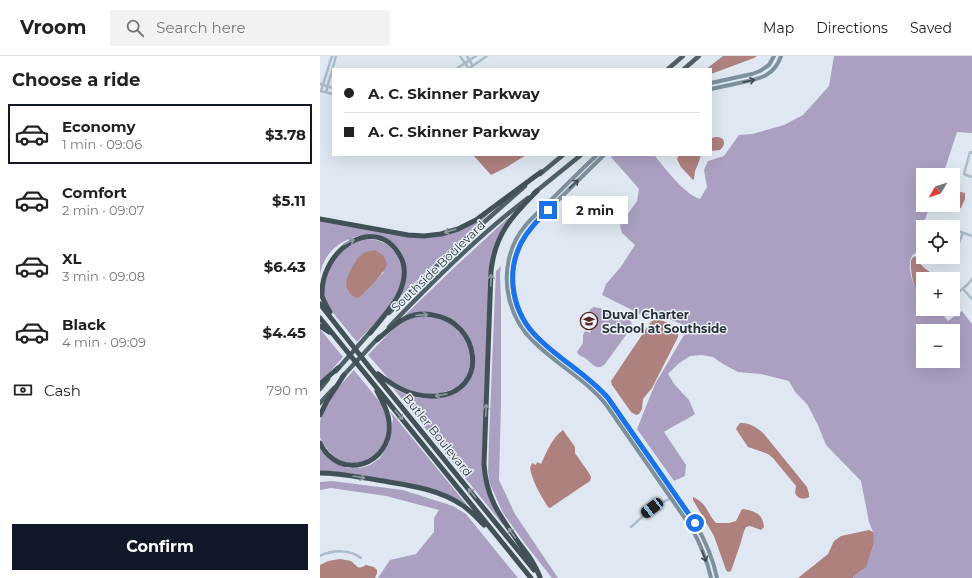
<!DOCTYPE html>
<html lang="en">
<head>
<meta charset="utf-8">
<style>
  :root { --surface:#fff; --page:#f2f2f2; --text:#222; --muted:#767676; --line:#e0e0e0; --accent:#111827 }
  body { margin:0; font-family:Montserrat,sans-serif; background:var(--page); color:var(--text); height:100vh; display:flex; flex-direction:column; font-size:15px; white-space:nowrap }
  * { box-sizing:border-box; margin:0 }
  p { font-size:13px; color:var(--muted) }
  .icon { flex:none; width:22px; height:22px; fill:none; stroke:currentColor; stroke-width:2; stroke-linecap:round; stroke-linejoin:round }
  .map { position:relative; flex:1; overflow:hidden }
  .details { display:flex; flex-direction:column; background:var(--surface); width:320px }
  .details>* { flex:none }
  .hud { position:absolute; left:12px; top:12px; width:380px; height:88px; border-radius:0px; box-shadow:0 4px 16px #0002; display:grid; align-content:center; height:88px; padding:0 12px; background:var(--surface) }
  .needle { width:26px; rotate:231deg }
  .tools { position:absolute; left:596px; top:112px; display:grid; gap:8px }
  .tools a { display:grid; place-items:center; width:44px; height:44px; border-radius:0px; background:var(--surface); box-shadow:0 4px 16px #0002; font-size:20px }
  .end { position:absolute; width:18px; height:18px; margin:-9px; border:5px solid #1a73e8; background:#fff; box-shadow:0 0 0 2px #fff }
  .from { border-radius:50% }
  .bubble { position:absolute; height:28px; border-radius:0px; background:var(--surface); box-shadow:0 4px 16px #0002; font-size:13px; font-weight:700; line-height:28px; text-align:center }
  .car { position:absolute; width:12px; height:24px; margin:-12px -6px; border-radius:5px; box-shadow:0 0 3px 1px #0007; background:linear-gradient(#222 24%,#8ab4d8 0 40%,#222 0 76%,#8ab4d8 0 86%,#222 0) }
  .hud b { display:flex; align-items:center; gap:14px; height:38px; font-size:15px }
  .hud b+b { border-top:1px solid var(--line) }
  .hud i { width:10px; height:10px; background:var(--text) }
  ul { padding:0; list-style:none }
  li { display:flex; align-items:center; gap:12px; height:60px; margin:0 8px 6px; padding:0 4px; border:2px solid transparent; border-radius:0px }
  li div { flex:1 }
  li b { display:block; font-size:15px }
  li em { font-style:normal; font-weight:700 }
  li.on { border-color:var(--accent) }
  li>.icon { width:36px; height:36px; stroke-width:1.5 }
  h2 { padding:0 12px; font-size:18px; line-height:48px }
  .pay { display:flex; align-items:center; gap:10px; height:44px; padding:0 12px; font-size:15px }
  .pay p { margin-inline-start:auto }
  .cta { display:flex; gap:8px; margin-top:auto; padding:8px 12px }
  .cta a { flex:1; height:46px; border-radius:0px; background:var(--accent); color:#fff; font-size:16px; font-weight:700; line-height:46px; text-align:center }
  header { display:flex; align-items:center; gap:24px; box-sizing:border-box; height:56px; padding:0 20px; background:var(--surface); border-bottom:1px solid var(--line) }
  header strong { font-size:19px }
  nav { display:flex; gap:22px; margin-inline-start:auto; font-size:14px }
  .search { width:280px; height:36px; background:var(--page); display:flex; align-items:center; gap:10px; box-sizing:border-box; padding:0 14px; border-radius:0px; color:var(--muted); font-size:15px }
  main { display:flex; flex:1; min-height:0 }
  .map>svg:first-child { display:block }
  .green { fill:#aba0c1; fill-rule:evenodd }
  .water { fill:#ae817f }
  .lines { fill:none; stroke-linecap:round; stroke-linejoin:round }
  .minor { stroke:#abbcca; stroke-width:2.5 }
  .secondary { stroke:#7d919d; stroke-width:4 }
  .trunk { stroke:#4f6068; stroke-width:4.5 }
  .motorway { stroke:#425158; stroke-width:5 }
  .oneway { stroke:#3f4b51 }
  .oneway2 { stroke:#8e99a0 }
  .route { stroke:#1a73e8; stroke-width:5 }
  .labels { text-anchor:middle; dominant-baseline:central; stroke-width:3; stroke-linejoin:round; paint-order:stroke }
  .street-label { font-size:12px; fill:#2a3438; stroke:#ecf2f9 }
  .poi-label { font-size:12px; font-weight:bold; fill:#2a3438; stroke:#ecf2f9; text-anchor:start }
</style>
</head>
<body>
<header>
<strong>Vroom</strong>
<div class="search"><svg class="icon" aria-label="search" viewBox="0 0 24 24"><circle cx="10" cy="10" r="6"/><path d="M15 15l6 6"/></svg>Search here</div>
<nav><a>Map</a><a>Directions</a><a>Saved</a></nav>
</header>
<main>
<section class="details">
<h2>Choose a ride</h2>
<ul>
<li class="on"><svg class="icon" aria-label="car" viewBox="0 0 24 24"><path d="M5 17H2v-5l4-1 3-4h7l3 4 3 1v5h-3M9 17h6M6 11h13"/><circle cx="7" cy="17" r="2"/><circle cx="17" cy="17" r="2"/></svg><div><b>Economy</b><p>1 min · 09:06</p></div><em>$3.78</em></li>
<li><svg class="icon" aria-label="car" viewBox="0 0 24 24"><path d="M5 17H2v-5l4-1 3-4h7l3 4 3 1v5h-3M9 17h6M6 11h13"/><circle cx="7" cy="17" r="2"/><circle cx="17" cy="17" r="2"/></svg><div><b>Comfort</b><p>2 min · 09:07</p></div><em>$5.11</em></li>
<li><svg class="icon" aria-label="car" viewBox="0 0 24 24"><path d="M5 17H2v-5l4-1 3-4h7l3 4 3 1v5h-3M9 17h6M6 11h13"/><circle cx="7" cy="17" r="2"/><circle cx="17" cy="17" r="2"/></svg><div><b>XL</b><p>3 min · 09:08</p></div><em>$6.43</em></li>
<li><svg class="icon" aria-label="car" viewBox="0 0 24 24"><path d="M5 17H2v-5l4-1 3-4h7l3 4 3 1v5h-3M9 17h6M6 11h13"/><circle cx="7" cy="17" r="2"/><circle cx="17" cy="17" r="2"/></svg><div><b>Black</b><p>4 min · 09:09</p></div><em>$4.45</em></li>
</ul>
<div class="pay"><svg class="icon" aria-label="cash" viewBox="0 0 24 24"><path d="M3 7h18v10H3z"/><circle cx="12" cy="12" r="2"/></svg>Cash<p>790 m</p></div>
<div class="cta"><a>Confirm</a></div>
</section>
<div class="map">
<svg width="652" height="522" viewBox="0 0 652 522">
  <rect width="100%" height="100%" fill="#dfe8f2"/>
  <!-- green -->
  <path class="green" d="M514,0h138v77l-15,-1 -13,40 -4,3h-17v30h7l-12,35 -1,12c-1,1 -5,3 -5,4 -6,10 1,28 6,37h5v16h15l10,12 14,-10 10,13v254h-119l3,-4 8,-5 9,-37 -4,-10 -8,-41 -35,-36 -9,-22 -10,-19 -12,-12 -6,-11 -28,-7 -23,-2 -15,-8 -10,-7 -11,-2 -12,1 -12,8 -10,10 7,11 14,15 6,14c-10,7 -21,11 -31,18l22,33 -1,11 -11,5 -37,-52 18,-45 32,-54 -1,-4 -29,-12 -4,1 -3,4 -48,-24 4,-11 14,-16 15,-23 -13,-12 -2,-8 17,-24 2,-12 -28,-32 2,-2h41c12,14 29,38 46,44l7,-12 -3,-17 4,-9 16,-5 15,-21 13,-1 32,-9 19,-10 26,-29zM603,275h30v30h-30z
    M169,158l-46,41 -43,42 5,-12 -3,-28c-5,-5 -20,-20 -26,-22 -4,-2 -9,-1 -12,0 -22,3 -40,17 -44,39v-54l89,17 27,-1z
    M189,161v1l-18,42 -6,222 19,42 -1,1 -110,-137c18,11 45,16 64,3 2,-1 6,-3 7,-5 3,-4 5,-13 6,-18 1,-3 3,-7 4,-11 2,-12 -8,-21 -15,-29 -3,-2 -5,-6 -8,-8 -14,-12 -32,-7 -47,-4l52,-50z
    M40,183c15,0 26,1 35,14 4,6 8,13 8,20 0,3 -2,6 -2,9 -6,24 -27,42 -44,60l-28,-34 -5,-13 -1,-13 13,-30zM36,204l28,12 -19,20h-16c-5,-13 1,-19 7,-32z
    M181,210l-1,8 1,26v103l-2,77 16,34 43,64h-6l-26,-33 -23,-32 -13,-29 -2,-12 1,-33 7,-168z
    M273,251c8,1 35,6 38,15 1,2 0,4 0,6l-26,36c-8,8 -13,-1 -20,-6 -4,-2 -6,-2 -8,-6l6,-9v-8l2,-4 5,2 4,-9 -9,-4 6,-12 1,1z
    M105,259l22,5 18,17 7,20 -5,21 -11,10 -20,7 -22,-2 -24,-13 -22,-25 26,-27 17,-11z
    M0,273l23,28 -23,26z
    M34,314l29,36 3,10 1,10 -2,13 -4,9 -7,8 -14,7h-13l-14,-6 -11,-15 -2,-5v-15l2,-9 14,-23z
    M70,355l77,94 -1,1c-8,-8 -17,-10 -27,-15l-119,-19v-25l7,9 20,12h13l10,-3 10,-7 7,-11 2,-5 4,-23z
    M12,425l71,9 50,16 13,8 52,64h-140l12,-18 26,-6 18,-22v-14l5,-8 -53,-14 -55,-8 -11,2v-8z"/>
  <!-- water -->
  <path class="water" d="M403,0h34l-3,2 -43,16v-5h-5z
    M396,81c10,0 10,8 4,13l-9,1v-13z
    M153,99h53l-19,12 -16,8z
    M359,99h22l-3,9 -3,7 -1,8 -1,1 -12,-13 -4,-8z
    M633,134l12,3v6l-4,9 -3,1 -11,-4h6z
    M55,194l9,6 3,9c-7,13 -18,24 -29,33 -9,-2 -14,-12 -11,-20 1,-3 3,-6 4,-9 3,-5 5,-10 9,-13 4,-4 9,-5 15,-6z
    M595,200c5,11 15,15 23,23h-15v13c-1,0 -2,1 -3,1 -7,-2 -10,-26 -9,-32 1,-3 1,-3 4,-5z
    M333,264c9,-1 19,4 25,10v7l-26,51 -9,11 -1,10 -3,5 -3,1 -5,-3 -19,-27 -1,-4 39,-58z
    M420,367c9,-1 18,5 24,11l43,53 2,7v3c-6,3 -11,2 -14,-4l1,-7 -23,-28 -5,-4 -14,-5 -6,-2 -12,-18 1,-2z
    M243,374l12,17v6l14,20 2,4 -1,4 -40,27 -2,-1c-8,-13 -15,-24 -18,-39l2,-5 4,2 1,-3 4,2c6,-13 11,-26 22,-34z
    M373,441c15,7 13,15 23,26h13l7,-2 6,-12c4,0 6,1 10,2 8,3 11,7 12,16l-3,3 -11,-4 -4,1 -2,4 -4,14 -9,26 -3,1 -2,-2 -12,-34 -21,-36z
    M549,474l4,2 1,10 -8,25c-4,4 -10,6 -13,11h-55l30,-24 6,-13 7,-5z
    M20,503c4,1 8,1 11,2 8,6 5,9 15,4l8,2 3,3v3l-2,5h-55v-13l8,-4z"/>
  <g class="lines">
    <!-- minor -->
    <path class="minor" d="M140,0l9,13
      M147,0l6,10
      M136,13l20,-13
      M148,13l19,-13
      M0,28l13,4
      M0,35l13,3
      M1,35l11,-35
      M6,36l10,-36
      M652,97l-2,-1 -6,22 8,3
      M620,171l1,-2 7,2
      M633,173l19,7
      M624,201l7,6 2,-6
      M633,201l10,-24
      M643,233l9,10
      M633,241l15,-13 4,-5
      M311,471l21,-19 19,-10
      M0,500c12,-6 30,-7 41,2"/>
    <!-- secondary -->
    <path class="secondary" d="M391,27l41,-9 8,-3 9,-6 5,-9
      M391,33c9,-2 19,-4 28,-6 19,-4 35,-6 42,-27
      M277,99c-15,14 -29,28 -44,43 -9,9 -20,18 -28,28 -16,19 -22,47 -16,72 4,17 12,32 25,44 23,23 53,38 73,64l84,121c9,16 16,33 20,51
      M284,99l-66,65c-14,14 -22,31 -25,51 -8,65 60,87 95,127l87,125c10,17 18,35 22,55"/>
    <!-- trunk -->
    <path class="trunk" d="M348,13l15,-13
      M364,13l15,-13
      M220,118l23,-19
      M214,137l47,-38
      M69,257l66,-65 70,-62
      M69,271c43,-45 89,-91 139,-129
      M16,315l36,-41
      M22,321l37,-40
      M0,333l8,-10
      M0,347l14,-15"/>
    <!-- motorway -->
    <path class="motorway" d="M217,135c-25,25 -42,43 -46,80l-7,193c2,34 16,52 35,79 4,6 9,11 13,18 3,5 6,11 8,16
      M0,163l88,16 16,1 17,-2 17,-5 18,-9 65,-48
      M0,248l50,64 164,202
      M10,256c-3,-5 -6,-10 -8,-16 -2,-48 55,-83 78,-40 6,10 5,22 1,33 -6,16 -20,30 -31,44
      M0,262l211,260
      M0,270l9,6
      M57,284c9,-8 18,-17 29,-22 8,-4 18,-5 27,-3 47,7 57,76 4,81 -23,2 -41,-8 -59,-22
      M0,328l18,-16
      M0,359l7,-14 17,-26
      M0,387c19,40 73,22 69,-21 -1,-13 -7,-20 -12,-31
      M0,417c19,0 38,4 57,7 29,5 60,8 85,25 8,5 15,13 22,20"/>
  </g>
  <!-- one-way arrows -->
  <defs><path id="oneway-shaft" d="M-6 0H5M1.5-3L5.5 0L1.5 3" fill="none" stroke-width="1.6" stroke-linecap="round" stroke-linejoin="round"/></defs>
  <g class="oneway">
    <use href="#oneway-shaft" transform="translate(429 25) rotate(-11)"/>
    <use href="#oneway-shaft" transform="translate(254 128) rotate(-44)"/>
    <use href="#oneway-shaft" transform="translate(384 500) rotate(70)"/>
  </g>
  <g class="oneway2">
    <use href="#oneway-shaft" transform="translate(130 175) rotate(164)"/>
    <use href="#oneway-shaft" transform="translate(29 186) rotate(-25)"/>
    <use href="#oneway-shaft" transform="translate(171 224) rotate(-88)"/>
    <use href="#oneway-shaft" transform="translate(102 259) rotate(-4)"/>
    <use href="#oneway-shaft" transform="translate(121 339) rotate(170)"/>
    <use href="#oneway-shaft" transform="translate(166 354) rotate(-88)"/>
    <use href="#oneway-shaft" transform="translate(79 359) rotate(51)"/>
    <use href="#oneway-shaft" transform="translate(39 421) rotate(10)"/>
    <use href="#oneway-shaft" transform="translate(152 437) rotate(-129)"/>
    <use href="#oneway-shaft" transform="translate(192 477) rotate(-126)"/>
  </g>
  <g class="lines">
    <!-- route -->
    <path class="route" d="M228,154c-10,10 -20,20 -27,33 -16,32 -8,71 17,95 22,22 50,37 70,60l87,125"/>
  </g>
  <!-- icons -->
  <defs>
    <symbol id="school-ring" viewBox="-11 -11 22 22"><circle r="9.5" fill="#ecf2f9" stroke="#582521" stroke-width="1.5"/><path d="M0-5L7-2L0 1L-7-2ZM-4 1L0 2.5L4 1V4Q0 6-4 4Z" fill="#582521"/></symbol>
  </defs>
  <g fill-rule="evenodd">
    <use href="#school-ring" x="259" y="255" width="20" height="20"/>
  </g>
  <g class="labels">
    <!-- street labels -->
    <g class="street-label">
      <text transform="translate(118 210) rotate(-44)">Southside Boulevard</text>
      <text transform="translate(118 379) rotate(51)">Butler Boulevard</text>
    </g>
    <!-- poi labels -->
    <g class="poi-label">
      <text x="282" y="258">Duval Charter<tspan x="282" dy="14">School at Southside</tspan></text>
    </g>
  </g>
</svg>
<div class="tools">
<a><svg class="needle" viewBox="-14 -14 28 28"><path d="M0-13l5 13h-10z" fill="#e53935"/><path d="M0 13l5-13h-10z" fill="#767676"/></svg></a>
<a><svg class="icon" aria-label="locate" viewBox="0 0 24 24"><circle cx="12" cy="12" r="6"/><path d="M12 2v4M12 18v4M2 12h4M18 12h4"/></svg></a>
<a>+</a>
<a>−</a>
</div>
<i class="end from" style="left:375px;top:467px"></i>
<i class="end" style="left:228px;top:154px"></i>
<div class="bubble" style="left:242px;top:140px;width:66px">2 min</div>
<i class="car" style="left:332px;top:452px;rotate:232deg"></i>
<div class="hud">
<b><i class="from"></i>A. C. Skinner Parkway</b>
<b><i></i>A. C. Skinner Parkway</b>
</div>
</div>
</main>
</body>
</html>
